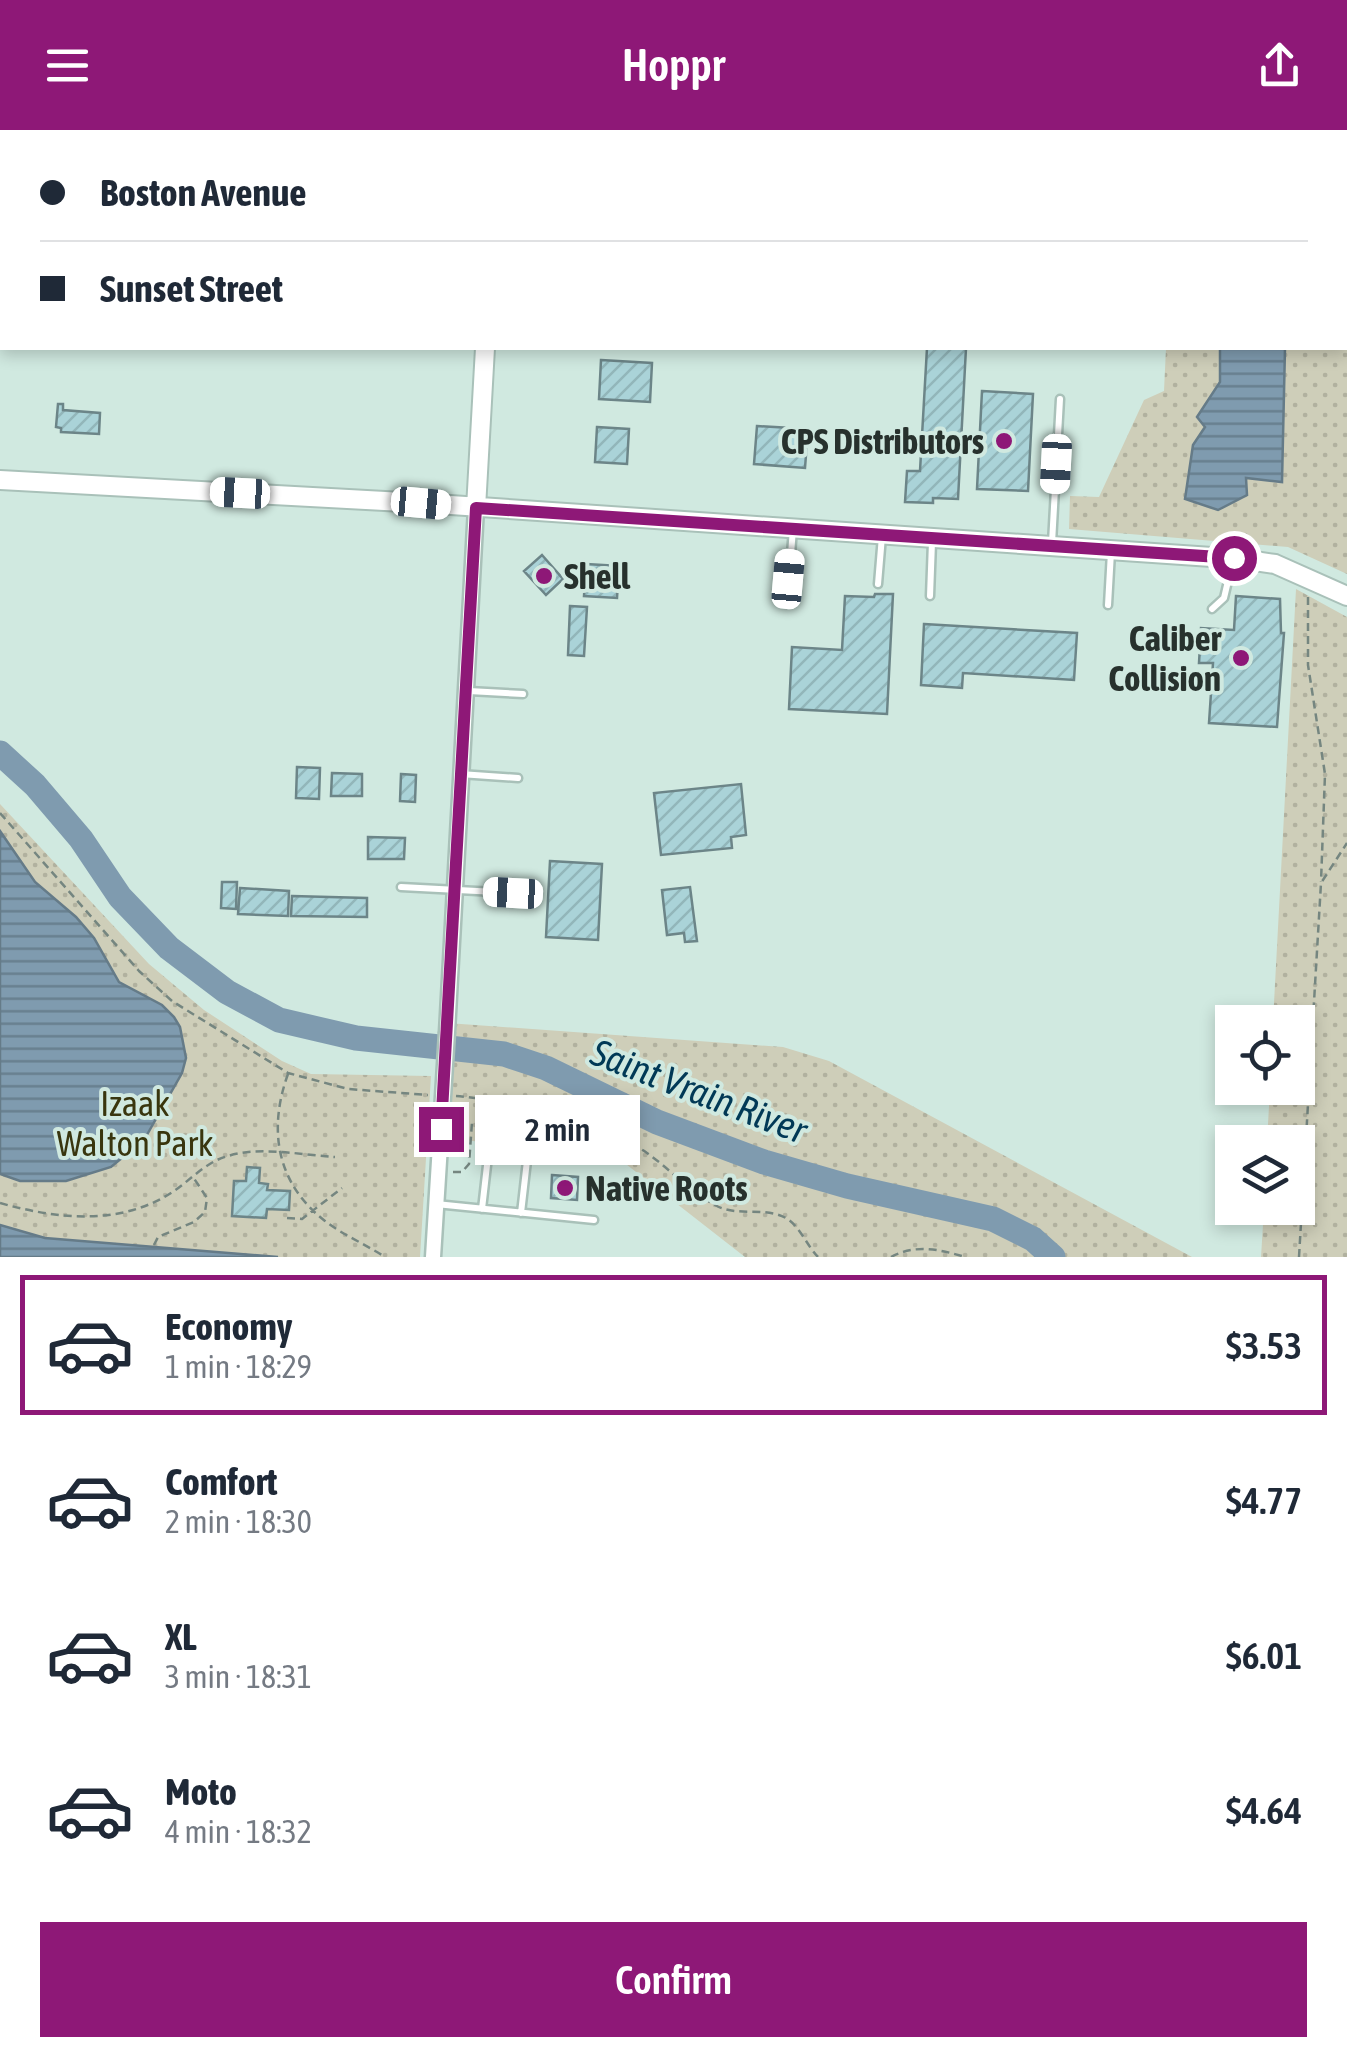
<!DOCTYPE html>
<html lang="en">
<head>
<meta charset="utf-8">
<style>
  :root { --surface:#fff; --page:#f6f6f7; --text:#1f2937; --muted:#747a83; --line:#e0e1e3; --accent:#8e1877 }
  body { margin:0; font-family:"Asap Condensed",sans-serif; background:var(--page); color:var(--text); height:100vh; display:flex; flex-direction:column; font-size:38px; white-space:nowrap }
  * { box-sizing:border-box; margin:0 }
  p { font-size:32px; color:var(--muted) }
  .icon { flex:none; width:55px; height:55px; fill:none; stroke:currentColor; stroke-width:2; stroke-linecap:round; stroke-linejoin:round }
  .map { position:relative; height:1127px; overflow:hidden }
  .panel { display:flex; flex-direction:column; background:var(--surface); flex:1 }
  .panel>* { flex:none }
  .banner { position:absolute; left:0px; top:0px; width:1348px; height:220px; box-shadow:0 5px 15px #0003; display:grid; align-content:center; height:220px; padding:0 40px; background:var(--surface) }
  .fabs { position:absolute; left:1215px; top:875px; display:grid; gap:20px }
  .fabs a { display:grid; place-items:center; width:100px; height:100px; border-radius:0px; background:var(--surface); box-shadow:0 5px 15px #0003; font-size:50px }
  .end { position:absolute; width:45px; height:45px; margin:-22px; border:12px solid #8e1877; background:#fff; box-shadow:0 0 0 5px #fff }
  .from { border-radius:50% }
  .bubble { position:absolute; height:70px; border-radius:0px; background:var(--surface); box-shadow:0 5px 15px #0003; font-size:32px; font-weight:600; line-height:70px; text-align:center }
  .car { position:absolute; width:30px; height:60px; margin:-30px -15px; border-radius:12px; box-shadow:0 0 8px 2px #0007; background:linear-gradient(#fff 24%,#345 0 40%,#fff 0 76%,#345 0 86%,#fff 0) }
  .banner b { display:flex; align-items:center; gap:35px; height:95px; font-size:38px }
  .banner b+b { border-top:2px solid var(--line) }
  .banner i { width:25px; height:25px; background:var(--text) }
  ul { padding:18px 0 0; list-style:none }
  li { display:flex; align-items:center; gap:30px; height:140px; margin:0 20px 15px; padding:0 20px; border:5px solid transparent; border-radius:0px }
  li div { flex:1 }
  li b { display:block; font-size:38px }
  li em { font-style:normal; font-weight:600 }
  li.active { border-color:var(--accent) }
  li>.icon { width:90px; height:90px; stroke-width:1.5 }
  .cta { display:flex; gap:20px; margin-top:auto; padding:20px 40px }
  .cta a { flex:1; height:115px; border-radius:0px; background:var(--accent); color:#fff; font-size:40px; font-weight:600; line-height:115px; text-align:center }
  header { display:flex; justify-content:space-between; align-items:center; height:130px; padding:0 40px; background:var(--accent); color:#fff; font-size:45px; font-weight:600 }
  .map>svg:first-child { display:block }
  .park { fill:url(#park-dots) }
  .water { fill:url(#water-rules); stroke:#657b88; stroke-width:2.5 }
  .lines { fill:none; stroke-linecap:round; stroke-linejoin:round }
  .river { stroke:#7f9baf; stroke-width:25 }
  .building { fill:url(#building-hatch); stroke:#6c8588; stroke-width:2.5 }
  .lane-casing { stroke:#a9c1b9; stroke-width:11 }
  .street-casing { stroke:#a9c1b9; stroke-width:19 }
  .secondary-casing { stroke:#a9c1b9; stroke-width:22 }
  .path { stroke:#758680; stroke-width:2.5; stroke-dasharray:8 5; stroke-linecap:butt }
  .lane { stroke:#fff; stroke-width:6 }
  .street { stroke:#fff; stroke-width:14 }
  .secondary { stroke:#fff; stroke-width:18 }
  .street-bridge-casing { stroke:#a9c1b9; stroke-width:19; stroke-linecap:butt }
  .street-bridge { stroke:#fff; stroke-width:14 }
  .route { stroke:#8e1877; stroke-width:12 }
  .poi-dot { fill:#8e1877; stroke:#d0e9e0; stroke-width:4 }
  .labels { text-anchor:middle; dominant-baseline:central; stroke-width:8; stroke-linejoin:round; paint-order:stroke }
  .poi-label { font-size:35px; font-weight:bold; fill:#27312d; stroke:#d0e9e0; text-anchor:end }
  .park-label { font-size:35px; fill:#39360e; stroke:#d0e9e0 }
  .water-label { font-size:38px; font-style:italic; fill:#013956; stroke:#d0e9e0 }
</style>
</head>
<body>
<header><svg class="icon" aria-label="menu" viewBox="0 0 24 24"><path d="M4 6h16M4 12h16M4 18h16"/></svg>Hoppr<svg class="icon" aria-label="share" viewBox="0 0 24 24"><path d="M12 15V3M7 8l5-5 5 5M5 13v7h14v-7"/></svg></header>
<div class="map">
<svg width="1347" height="1127" viewBox="0 0 1347 1127">
  <defs>
    <pattern id="park-dots" width="8" height="8" patternUnits="userSpaceOnUse" patternTransform="scale(2.5)"><rect width="8" height="8" fill="#ceceb9"/><path d="M2 2h.1M6 6h.1" fill="none" stroke="#b1b19f" stroke-width="1.8" stroke-linecap="round"/></pattern>
    <pattern id="water-rules" width="6" height="5" patternUnits="userSpaceOnUse" patternTransform="scale(2.5)"><rect width="6" height="5" fill="#7f9baf"/><path d="M0 2.5h6" fill="none" stroke="#687f8f"/></pattern>
    <pattern id="building-hatch" width="6" height="6" patternUnits="userSpaceOnUse" patternTransform="scale(2.5)"><rect width="6" height="6" fill="#aad3d8"/><path d="M-1 1l2-2M0 6l6-6M5 7l2-2" fill="none" stroke="#92b6ba"/></pattern>
  </defs>
  <rect width="100%" height="100%" fill="#d0e9e0"/>
  <!-- park -->
  <path class="park" d="M775,0h572v444l-59,-27 -219,-18 1,-33 29,1 45,-97 20,-9 2,-43h179v-216h-570z
    M1296,459l51,28v640h-86l3,-49h34v-66h-31l3,-54h28v-66h-25z
    M0,674l149,160 55,46 78,51 29,13 120,2 -11,181h-420z
    M447,893l336,24 46,14 363,196h-447l-132,-103 -173,-16z"/>
  <!-- water -->
  <path class="water" d="M780,0h429l-429,2z
    M1220,218h65l-3,134 -36,-4 1,17 -29,15 -33,-11 8,-54 12,-18 -8,-10 23,-35z
    M0,701l35,51 41,35 18,21 25,44 43,23 12,12 6,10 6,31 -4,15 -38,67 -33,27 -45,14h-46l-20,-7z
    M0,1095l45,13 233,19h-278z"/>
  <g class="lines">
    <!-- river -->
    <path class="river" d="M0,623l35,32 46,54 39,58 49,51 58,44 52,28 77,18 148,16 42,14 111,54 107,40 83,24 146,33 40,20 20,18"/>
  </g>
  <!-- building -->
  <path class="building" d="M927,218h39l-8,151 -25,-1v5l-28,-1 2,-31h13z
    M601,230l51,3 -2,39 -51,-3z
    M982,261l51,3 -5,97 -51,-2z
    M58,274h5v6l37,3 -1,21 -38,-2v-4l-5,-1z
    M757,296l51,3 -3,39 -51,-4z
    M597,297l32,2 -2,35 -32,-2z
    M542,425l21,24 -17,16 -22,-24z
    M586,434l33,2 -2,32 -33,-2z
    M875,464h18l-6,120 -98,-5 3,-62 50,3 3,-54 29,1z
    M1236,466l44,3 1,34h3l-7,94 -68,-4 4,-60h-14l2,-35 33,2z
    M570,476l17,1 -3,49 -16,-1z
    M924,494l153,9 -3,47 -111,-7 -1,15 -41,-3z
    M297,637l23,1 -1,31 -23,-1z
    M332,643l30,1v22h-31z
    M401,644l15,1 -1,27 -15,-1z
    M741,654l5,51 -15,2 1,11 -71,7 -7,-62z
    M368,707l37,1 -1,21h-36z
    M550,731l52,3 -4,76 -52,-3z
    M222,752h15l-1,27 -15,-1z
    M690,757l7,54 -12,1 -1,-9 -17,2 -5,-45z
    M240,758l49,3 -1,25 -50,-2z
    M292,766l75,2v19l-76,-1z
    M247,1037l13,1 -1,15 9,1 -1,6 23,1 -1,19 -22,-1 -1,9 -34,-2 2,-35h12z
    M552,1045l26,2 -1,23 -26,-2z"/>
  <g class="lines">
    <defs>
      <path id="lane" d="M1052,413l8,-144
        M789,449l4,-50
        M878,454l4,-48
        M930,466l2,-54
        M1108,475l3,-53
        M1212,479l12,-11 9,-38
        M469,561l54,3
        M460,644l58,4
        M401,757l112,6
        M436,1074l158,16
        M482,1079l7,-61 39,4 -7,61"/>
      <path id="street" d="M447,902l29,-524
        M433,1127l8,-128"/>
      <path id="secondary" d="M498,2v-2
        M0,350l421,23 820,56 34,5 72,32
        M476,378l9,-160"/>
    </defs>
    <!-- lane casing -->
    <use href="#lane" class="lane-casing"/>
    <!-- street casing -->
    <use href="#street" class="street-casing"/>
    <!-- secondary casing -->
    <use href="#secondary" class="secondary-casing"/>
    <!-- path -->
    <path class="path" d="M1308,467v68l17,109 -4,108
      M0,683l139,158 33,30 116,72 60,16 80,6
      M288,944c-20,55 -12,109 37,147 18,14 40,23 60,36
      M456,966c52,4 148,27 191,57 23,16 43,39 68,52 22,13 53,0 74,15 12,9 19,27 29,37
      M453,1042h9l7,-8 3,-42 95,1
      M0,1073c57,16 119,23 171,-10 19,-12 34,-31 57,-37 32,-10 74,-1 107,1
      M287,1088l15,1 40,-31
      M154,1115l4,-8 36,-15 11,-10 2,-14 -14,-21
      M891,1127c24,-13 48,-8 74,0
      M1299,1127l22,-374 26,-40"/>
    <!-- lane -->
    <use href="#lane" class="lane"/>
    <!-- street -->
    <use href="#street" class="street"/>
    <!-- secondary -->
    <use href="#secondary" class="secondary"/>
    <defs>
      <path id="street-bridge" d="M441,999l6,-97"/>
    </defs>
    <!-- street-bridge casing -->
    <use href="#street-bridge" class="street-bridge-casing"/>
    <!-- street-bridge -->
    <use href="#street-bridge" class="street-bridge"/>
  </g>
  <g class="lines">
    <!-- route -->
    <path class="route" d="M441,999l35,-621 758,50"/>
  </g>
  <!-- markers -->
  <g class="poi-dot">
    <circle cx="1004" cy="311" r="10"/>
    <circle cx="544" cy="446" r="10"/>
    <circle cx="1241" cy="528" r="10"/>
    <circle cx="565" cy="1058" r="10"/>
  </g>
  <g class="labels">
    <!-- poi labels -->
    <g class="poi-label">
      <text x="984" y="311">CPS Distributors</text>
      <text x="564" y="446" text-anchor="start">Shell</text>
      <text x="1221" y="508">Caliber<tspan x="1221" dy="40">Collision</tspan></text>
      <text x="585" y="1058" text-anchor="start">Native Roots</text>
    </g>
    <!-- park labels -->
    <g class="park-label">
      <text x="135" y="973">Izaak<tspan x="135" dy="40">Walton Park</tspan></text>
    </g>
    <!-- water labels -->
    <g class="water-label">
      <text transform="translate(699 961) rotate(21)">Saint Vrain River</text>
    </g>
  </g>
</svg>
<div class="fabs">
<a><svg class="icon" aria-label="locate" viewBox="0 0 24 24"><circle cx="12" cy="12" r="6"/><path d="M12 2v4M12 18v4M2 12h4M18 12h4"/></svg></a>
<a><svg class="icon" aria-label="layers" viewBox="0 0 24 24"><path d="M12 4l9 5-9 5-9-5zM3 14l9 5 9-5"/></svg></a>
</div>
<i class="end from" style="left:1234px;top:428px"></i>
<i class="end" style="left:441px;top:999px"></i>
<div class="bubble" style="left:475px;top:965px;width:165px">2 min</div>
<i class="car" style="left:1056px;top:334px;rotate:183deg"></i>
<i class="car" style="left:240px;top:363px;rotate:273deg"></i>
<i class="car" style="left:421px;top:373px;rotate:95deg"></i>
<i class="car" style="left:788px;top:449px;rotate:5deg"></i>
<i class="car" style="left:513px;top:763px;rotate:273deg"></i>
<div class="banner">
<b><i class="from"></i>Boston Avenue</b>
<b><i></i>Sunset Street</b>
</div>
</div>
<section class="panel">
<ul>
<li class="active"><svg class="icon" aria-label="car" viewBox="0 0 24 24"><path d="M5 17H2v-5l4-1 3-4h7l3 4 3 1v5h-3M9 17h6M6 11h13"/><circle cx="7" cy="17" r="2"/><circle cx="17" cy="17" r="2"/></svg><div><b>Economy</b><p>1 min · 18:29</p></div><em>$3.53</em></li>
<li><svg class="icon" aria-label="car" viewBox="0 0 24 24"><path d="M5 17H2v-5l4-1 3-4h7l3 4 3 1v5h-3M9 17h6M6 11h13"/><circle cx="7" cy="17" r="2"/><circle cx="17" cy="17" r="2"/></svg><div><b>Comfort</b><p>2 min · 18:30</p></div><em>$4.77</em></li>
<li><svg class="icon" aria-label="car" viewBox="0 0 24 24"><path d="M5 17H2v-5l4-1 3-4h7l3 4 3 1v5h-3M9 17h6M6 11h13"/><circle cx="7" cy="17" r="2"/><circle cx="17" cy="17" r="2"/></svg><div><b>XL</b><p>3 min · 18:31</p></div><em>$6.01</em></li>
<li><svg class="icon" aria-label="car" viewBox="0 0 24 24"><path d="M5 17H2v-5l4-1 3-4h7l3 4 3 1v5h-3M9 17h6M6 11h13"/><circle cx="7" cy="17" r="2"/><circle cx="17" cy="17" r="2"/></svg><div><b>Moto</b><p>4 min · 18:32</p></div><em>$4.64</em></li>
</ul>
<div class="cta"><a>Confirm</a></div>
</section>
</body>
</html>
